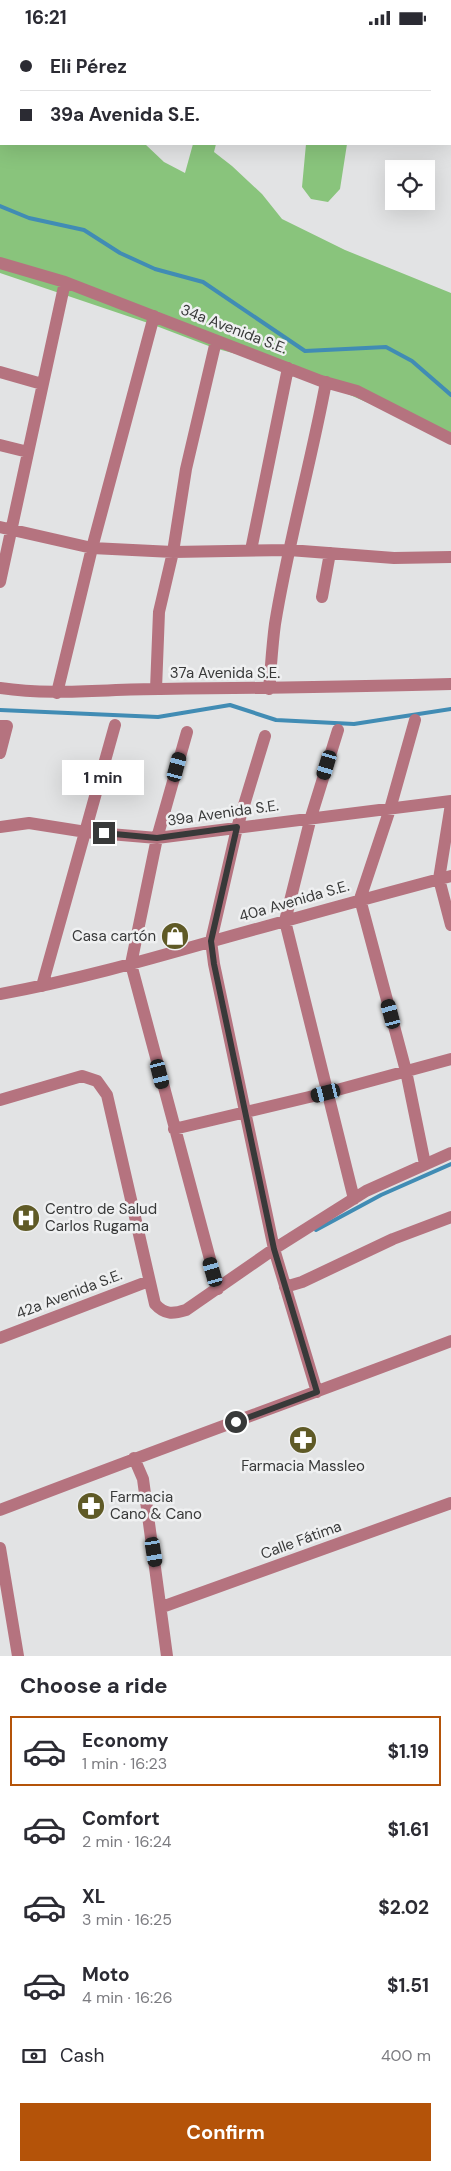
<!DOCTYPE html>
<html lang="en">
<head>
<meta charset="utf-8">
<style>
  :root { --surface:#fff; --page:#f7f7f7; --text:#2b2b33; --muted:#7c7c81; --line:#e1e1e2; --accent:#b45309 }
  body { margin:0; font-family:"DM Sans",sans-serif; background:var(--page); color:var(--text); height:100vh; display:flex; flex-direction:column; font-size:19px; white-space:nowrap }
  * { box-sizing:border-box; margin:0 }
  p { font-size:16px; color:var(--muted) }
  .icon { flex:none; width:28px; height:28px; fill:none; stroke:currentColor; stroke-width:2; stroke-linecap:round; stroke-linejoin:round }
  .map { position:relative; height:1621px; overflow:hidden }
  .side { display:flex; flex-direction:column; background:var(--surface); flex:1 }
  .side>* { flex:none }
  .hud { position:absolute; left:0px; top:0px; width:451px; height:110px; box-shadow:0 5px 20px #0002; display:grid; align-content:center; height:110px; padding:0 20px; background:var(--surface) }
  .buttons { position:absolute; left:385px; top:125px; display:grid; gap:10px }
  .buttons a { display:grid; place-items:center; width:50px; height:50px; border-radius:0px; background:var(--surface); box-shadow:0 5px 20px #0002; font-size:25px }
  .end { position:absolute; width:22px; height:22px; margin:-11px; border:6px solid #383939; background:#fff; box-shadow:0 0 0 2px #fff }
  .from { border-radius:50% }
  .bubble { position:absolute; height:35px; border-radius:0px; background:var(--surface); box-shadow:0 5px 20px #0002; font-size:16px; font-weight:700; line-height:35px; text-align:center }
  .car { position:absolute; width:15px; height:30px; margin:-15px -8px; border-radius:6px; box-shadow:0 0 4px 1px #0007; background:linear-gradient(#222 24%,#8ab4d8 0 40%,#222 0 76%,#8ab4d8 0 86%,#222 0) }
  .hud b { display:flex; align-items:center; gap:18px; height:48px; font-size:19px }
  .hud b+b { border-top:1px solid var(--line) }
  .hud i { width:12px; height:12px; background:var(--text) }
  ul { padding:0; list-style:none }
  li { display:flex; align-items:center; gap:15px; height:70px; margin:0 10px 8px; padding:0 10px; border:2px solid transparent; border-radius:0px }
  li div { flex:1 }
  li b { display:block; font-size:19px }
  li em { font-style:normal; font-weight:700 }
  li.selected { border-color:var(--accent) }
  li>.icon { width:45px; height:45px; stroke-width:1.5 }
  h2 { padding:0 20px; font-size:22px; line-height:60px }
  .pay { display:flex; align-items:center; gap:12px; height:55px; padding:0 20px; font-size:19px }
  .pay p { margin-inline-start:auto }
  .action { display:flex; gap:10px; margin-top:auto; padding:10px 20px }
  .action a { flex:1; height:58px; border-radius:0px; background:var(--accent); color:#fff; font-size:20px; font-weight:700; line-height:58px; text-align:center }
  .status { display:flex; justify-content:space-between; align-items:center; height:35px; padding:0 25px; background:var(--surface); direction:ltr }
  .status svg { height:14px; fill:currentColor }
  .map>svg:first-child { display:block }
  .green { fill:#89c47c }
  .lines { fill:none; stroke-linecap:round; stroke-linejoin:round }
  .stream { stroke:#418cb4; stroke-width:4 }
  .minor { stroke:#b5737f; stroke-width:12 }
  .route { stroke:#383939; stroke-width:6 }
  .labels { text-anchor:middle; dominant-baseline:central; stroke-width:5; stroke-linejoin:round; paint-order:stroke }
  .street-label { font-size:15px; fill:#383939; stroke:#eff0f1 }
  .poi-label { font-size:15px; fill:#383939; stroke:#eff0f1; text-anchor:start }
</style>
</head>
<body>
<div class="status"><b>16:21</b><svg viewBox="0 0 49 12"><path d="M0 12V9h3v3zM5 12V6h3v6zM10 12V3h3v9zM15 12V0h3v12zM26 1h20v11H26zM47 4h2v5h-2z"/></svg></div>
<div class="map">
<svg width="451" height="1621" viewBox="0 0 451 1621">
  <rect width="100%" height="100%" fill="#e2e3e4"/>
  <!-- green -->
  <path class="green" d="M0,46l1,63h144l19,18 21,11 8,-29h23l-2,8 18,14 30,28 20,25 63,31 106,43v146l-163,-71 -74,-20 -63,-24 -151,-51z
    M306,109h41l-7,45 -12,13 -17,-3 -9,-12z"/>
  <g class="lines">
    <!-- stream -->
    <path class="stream" d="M0,171l29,12 55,12 36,23 35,16 48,13 102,69 81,-4 26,14 39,34
      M0,675l158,7 72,-12 46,15 78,4 97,-15
      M316,1195l65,-35 70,-31"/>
    <!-- minor -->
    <path class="minor" d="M54,0l5,1
      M73,1v-1
      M0,228l65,19 256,99 36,10 94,48
      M0,337l42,12
      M0,410l28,7
      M0,492l92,21 81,4 116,-2 105,8 57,-1
      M251,515l37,-182
      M0,547l65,-300
      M322,562l8,-44
      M0,653c53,8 105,1 159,1 97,-1 195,-2 292,-5
      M156,654l3,-77 14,-60 13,-83 30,-128
      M269,654c2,-21 3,-43 6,-65 13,-81 36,-161 51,-242
      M57,658l35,-145 62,-232
      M415,685l-25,89 -30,90 46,172 19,93
      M0,691h7l-7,27
      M338,695l-27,87 -26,104 69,278
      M187,697l-30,106 -26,126 87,325
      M265,701l-28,92 -26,113 3,23 60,285 43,143
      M451,769l-12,75 12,46
      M0,792l29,-4 57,9 71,6 294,-37
      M42,951l73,-261
      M0,959c72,-13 143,-33 213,-53 79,-22 158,-44 238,-65
      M0,1065l82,-24 15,5 10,14 48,209c10,11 18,10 31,6l88,-61 92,-58 85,-38
      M174,1094l152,-36 125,-34
      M285,1252l17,-5 91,-43 58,-22
      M0,1303l149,-57
      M134,1423l9,21 24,177
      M0,1475c150,-58 301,-112 451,-169
      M0,1513l18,108
      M162,1572l289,-104"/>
  </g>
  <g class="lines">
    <!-- route -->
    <path class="route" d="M104,798l53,5 80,-11 -26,114 3,23 60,285 43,143 -81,30"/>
  </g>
  <!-- icons -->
  <defs>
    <symbol id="shop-disc" viewBox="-11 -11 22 22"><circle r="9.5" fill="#5f5a26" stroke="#eff0f1"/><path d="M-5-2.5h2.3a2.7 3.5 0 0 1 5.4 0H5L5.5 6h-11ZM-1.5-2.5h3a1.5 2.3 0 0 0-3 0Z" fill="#fff"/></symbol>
    <symbol id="hospital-disc" viewBox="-11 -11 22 22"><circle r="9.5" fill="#5f5a26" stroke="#eff0f1"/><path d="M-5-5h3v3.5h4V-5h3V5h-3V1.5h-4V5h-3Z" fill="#fff"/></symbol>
    <symbol id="pharmacy-disc" viewBox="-11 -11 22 22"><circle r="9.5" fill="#5f5a26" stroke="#eff0f1"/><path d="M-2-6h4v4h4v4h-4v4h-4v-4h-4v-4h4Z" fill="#fff"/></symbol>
  </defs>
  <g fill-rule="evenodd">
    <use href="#shop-disc" x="159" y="885" width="32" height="32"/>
    <use href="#hospital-disc" x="10" y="1167" width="32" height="32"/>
    <use href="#pharmacy-disc" x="287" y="1389" width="32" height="32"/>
    <use href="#pharmacy-disc" x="75" y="1455" width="32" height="32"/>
  </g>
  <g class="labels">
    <!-- street labels -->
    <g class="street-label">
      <text transform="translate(234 294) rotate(21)">34a Avenida S.E.</text>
      <text x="225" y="638">37a Avenida S.E.</text>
      <text transform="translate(223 778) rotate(-8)">39a Avenida S.E.</text>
      <text transform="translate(294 866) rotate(-16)">40a Avenida S.E.</text>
      <text transform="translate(69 1259) rotate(-21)">42a Avenida S.E.</text>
      <text transform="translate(301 1505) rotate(-20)">Calle Fátima</text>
    </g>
    <!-- poi labels -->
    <g class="poi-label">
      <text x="156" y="901" text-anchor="end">Casa cartón</text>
      <text x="45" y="1174">Centro de Salud<tspan x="45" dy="17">Carlos Rugama</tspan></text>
      <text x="303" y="1431" text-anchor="middle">Farmacia Massleo</text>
      <text x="110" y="1462">Farmacia<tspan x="110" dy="17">Cano &amp; Cano</tspan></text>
    </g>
  </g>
</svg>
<div class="buttons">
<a><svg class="icon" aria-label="locate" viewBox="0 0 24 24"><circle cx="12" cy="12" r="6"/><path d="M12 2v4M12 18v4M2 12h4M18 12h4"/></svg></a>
</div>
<i class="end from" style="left:236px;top:1387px"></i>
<i class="end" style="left:104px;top:798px"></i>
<div class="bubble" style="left:62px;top:725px;width:82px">1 min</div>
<i class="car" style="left:327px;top:730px;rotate:197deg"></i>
<i class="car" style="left:177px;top:732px;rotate:15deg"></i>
<i class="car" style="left:391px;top:979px;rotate:345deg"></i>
<i class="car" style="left:160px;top:1039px;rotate:166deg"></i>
<i class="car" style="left:326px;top:1058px;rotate:256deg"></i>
<i class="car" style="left:213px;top:1237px;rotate:344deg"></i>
<i class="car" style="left:154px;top:1517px;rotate:171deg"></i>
<div class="hud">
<b><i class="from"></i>Eli Pérez</b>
<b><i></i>39a Avenida S.E.</b>
</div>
</div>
<section class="side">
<h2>Choose a ride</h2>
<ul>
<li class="selected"><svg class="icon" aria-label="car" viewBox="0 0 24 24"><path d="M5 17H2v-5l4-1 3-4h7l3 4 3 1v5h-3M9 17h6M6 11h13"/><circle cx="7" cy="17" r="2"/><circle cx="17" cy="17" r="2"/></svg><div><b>Economy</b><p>1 min · 16:23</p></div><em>$1.19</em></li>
<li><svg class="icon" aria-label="car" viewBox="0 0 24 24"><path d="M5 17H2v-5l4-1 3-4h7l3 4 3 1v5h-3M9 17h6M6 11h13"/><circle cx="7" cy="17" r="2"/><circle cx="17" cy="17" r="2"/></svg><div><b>Comfort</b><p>2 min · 16:24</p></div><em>$1.61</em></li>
<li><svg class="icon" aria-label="car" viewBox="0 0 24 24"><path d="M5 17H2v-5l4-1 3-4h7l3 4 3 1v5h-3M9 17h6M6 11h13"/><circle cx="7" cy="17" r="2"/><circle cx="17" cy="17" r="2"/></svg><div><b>XL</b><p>3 min · 16:25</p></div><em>$2.02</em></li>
<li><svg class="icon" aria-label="car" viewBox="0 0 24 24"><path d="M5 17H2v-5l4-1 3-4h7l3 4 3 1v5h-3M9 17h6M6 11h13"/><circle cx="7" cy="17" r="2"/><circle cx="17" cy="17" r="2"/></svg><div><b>Moto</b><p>4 min · 16:26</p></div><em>$1.51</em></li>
</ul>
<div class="pay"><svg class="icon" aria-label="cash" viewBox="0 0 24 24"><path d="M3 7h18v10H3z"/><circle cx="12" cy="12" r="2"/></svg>Cash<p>400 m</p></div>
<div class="action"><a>Confirm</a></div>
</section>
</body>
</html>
